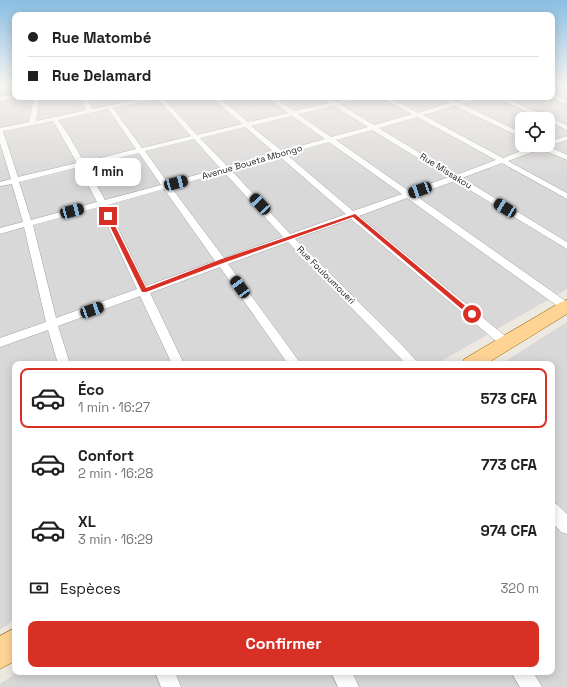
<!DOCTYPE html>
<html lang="fr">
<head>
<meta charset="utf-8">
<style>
  :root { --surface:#fff; --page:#f6f6f6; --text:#202124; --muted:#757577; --line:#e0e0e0; --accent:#d93025 }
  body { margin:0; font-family:"Space Grotesk",sans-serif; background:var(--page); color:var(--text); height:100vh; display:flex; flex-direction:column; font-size:15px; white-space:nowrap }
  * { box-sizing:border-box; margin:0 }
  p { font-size:13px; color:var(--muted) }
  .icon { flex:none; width:22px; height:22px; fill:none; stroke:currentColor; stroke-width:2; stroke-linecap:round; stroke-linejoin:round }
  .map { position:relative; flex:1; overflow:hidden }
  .panel { position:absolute; left:12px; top:361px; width:543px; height:314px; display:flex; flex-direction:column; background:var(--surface); border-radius:8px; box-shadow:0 2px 10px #0003 }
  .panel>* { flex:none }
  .banner { position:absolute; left:12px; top:12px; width:543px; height:88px; border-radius:8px; box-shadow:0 2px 10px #0003; display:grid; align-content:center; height:88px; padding:0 16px; background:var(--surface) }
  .tools { position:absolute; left:515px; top:112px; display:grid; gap:8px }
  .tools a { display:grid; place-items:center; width:40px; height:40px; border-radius:8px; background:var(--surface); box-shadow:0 2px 10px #0003; font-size:20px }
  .end { position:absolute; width:18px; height:18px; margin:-9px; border:5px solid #d93025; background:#fff; box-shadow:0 0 0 2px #fff }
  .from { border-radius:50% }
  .bubble { position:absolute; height:28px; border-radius:8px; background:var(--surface); box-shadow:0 2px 10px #0003; font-size:13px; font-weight:700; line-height:28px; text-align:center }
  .car { position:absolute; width:12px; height:24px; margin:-12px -6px; border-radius:5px; box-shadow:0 0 3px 1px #0007; background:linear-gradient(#222 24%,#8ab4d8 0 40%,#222 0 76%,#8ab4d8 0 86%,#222 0) }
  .banner b { display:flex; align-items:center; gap:14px; height:38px; font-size:15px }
  .banner b+b { border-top:1px solid var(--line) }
  .banner i { width:10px; height:10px; background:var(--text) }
  ul { padding:7px 0 0; list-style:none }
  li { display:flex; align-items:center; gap:12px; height:60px; margin:0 8px 6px; padding:0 8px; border:2px solid transparent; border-radius:8px }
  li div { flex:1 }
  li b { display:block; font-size:15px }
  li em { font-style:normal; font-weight:700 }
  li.current { border-color:var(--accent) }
  li>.icon { width:36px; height:36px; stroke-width:1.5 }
  .pay { display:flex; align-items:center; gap:10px; height:44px; padding:0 16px; font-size:15px }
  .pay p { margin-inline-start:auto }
  .primary-button { display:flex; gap:8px; margin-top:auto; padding:8px 16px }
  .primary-button a { flex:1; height:46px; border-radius:8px; background:var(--accent); color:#fff; font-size:16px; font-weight:700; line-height:46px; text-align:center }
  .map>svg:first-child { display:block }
  .residential { fill:#d9d8d8; fill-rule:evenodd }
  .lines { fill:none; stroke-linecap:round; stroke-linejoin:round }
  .street-casing { stroke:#a2a2a2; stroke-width:1 }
  .primary-casing { stroke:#926500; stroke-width:1 }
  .street { fill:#fff; fill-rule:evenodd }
  .primary { fill:#fed394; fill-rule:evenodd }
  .route { fill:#d93025 }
  .labels { text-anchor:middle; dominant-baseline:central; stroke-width:4; stroke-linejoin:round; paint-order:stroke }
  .far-street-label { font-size:9px; fill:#1b1b1b; stroke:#fff }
</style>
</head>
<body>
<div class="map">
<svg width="567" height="687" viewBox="0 0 567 687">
  <rect width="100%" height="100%" fill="#ede9e0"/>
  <!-- residential -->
  <path class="residential" d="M0,84h15v13h537v-13h15v205l-131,75h-421v255l-15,11zM522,119h26v26h-26z
    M567,322v365h-567v-3l17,-12h535v-308h-51z"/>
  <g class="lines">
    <defs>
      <path id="street" d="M15,94v3h2l-17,4v-4z
        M552,94l15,6v4l-17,-7h2z
        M34,97h6l-4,24 50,-11 -5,-13h6l5,12 58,-12h12l35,38 45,-11 -31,-27h7l30,25 40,-9 -21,-16h7l20,14 35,-8 -8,-6h7l8,5 19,-5h10l-25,7 34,21 38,-11 -32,-17h8l30,16 32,-10 -11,-6h8l10,5 16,-5h10l-21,7 60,29v5l-67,-32 -32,9 80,43 32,-13h13v-3l19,-6v4l-19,6 19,9v5l-26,-11 -33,12 59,32v6l-65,-36 -40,15 105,64v7l-112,-68 -40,14 152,107v9l-4,-1 -156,-112 -48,18 151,124 2,3 -2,3 -4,1 -4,-1 -151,-127 -56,20 107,106 17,19h-13l-118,-122 -60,22 73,100h-13l-68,-97 -70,26 34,71h-12l-32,-68 -82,30 12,38h-12l-10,-34 -48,17v-9l46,-16 -22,-95 -24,7v-6l23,-6 -11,-38 -12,2v-4l11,-3 -11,-36v-15l29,-6zM158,99l33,37 -49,12 -29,-40zM334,106l34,21 -37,10 -33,-23zM108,109l28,40 -52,13 -16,-28 -10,-14zM292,116l33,23 -43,12 -31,-25zM417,117l79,43 -40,15 -77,-47zM53,121l24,42 -59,14 -15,-46zM245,127l30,26 -48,13 -27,-28zM372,130l77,47 -40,14 -73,-51zM194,139l26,29 -52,15 -23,-32zM329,142l73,52 -49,17 -67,-57zM139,153l22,32 -56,15 -19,-34zM279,156l67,58 -56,20 -59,-64zM79,167l18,35 -66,18 -12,-38zM224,172l59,65 -59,21 -53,-71zM164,189l51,72 -69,25 -39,-81zM99,207l38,82 -81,29 -23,-93z
        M495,97h8l64,28v5l-19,-9v-2h-6z
        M552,502l6,3 9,9v20l-6,-2 -9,-10z
        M155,672h20l6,15h-20z
        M331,672h21l7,15h-21z
        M511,672h22l9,15h-22z"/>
      <path id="primary" d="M567,300v14l-81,50h-24l2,-5 97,-57z
        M15,628v33l-15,8v-33z"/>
    </defs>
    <!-- street casing -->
    <use href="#street" class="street-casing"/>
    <!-- primary casing -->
    <use href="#primary" class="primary-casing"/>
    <!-- street -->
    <use href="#street" class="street"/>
    <!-- primary -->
    <use href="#primary" class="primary"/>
  </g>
  <!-- sky -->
  <linearGradient id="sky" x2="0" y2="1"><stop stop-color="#8abee3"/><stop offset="0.47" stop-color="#f7f5f1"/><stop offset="1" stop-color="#f7f5f1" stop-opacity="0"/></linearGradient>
  <rect width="567" height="180" fill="url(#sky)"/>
  <!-- route -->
  <path class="route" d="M108,214l2,2 36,72 73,-28 136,-46 120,100 -5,2 -117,-99 -130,46 -77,29h-4l-37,-76z"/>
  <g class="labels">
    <!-- far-street labels -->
    <g class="far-street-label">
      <text transform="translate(252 162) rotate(-16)">Avenue Boueta Mbongo</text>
      <text transform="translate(446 171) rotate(32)">Rue Missakou</text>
      <text transform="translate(326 275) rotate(45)">Rue Fouloumoueri</text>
    </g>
  </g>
</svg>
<div class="tools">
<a><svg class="icon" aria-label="locate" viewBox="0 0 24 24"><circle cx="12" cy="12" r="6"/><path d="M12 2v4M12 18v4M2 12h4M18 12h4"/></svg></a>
</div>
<i class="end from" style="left:472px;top:314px"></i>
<i class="end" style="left:108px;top:216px"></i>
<div class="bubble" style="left:75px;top:158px;width:66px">1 min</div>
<i class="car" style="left:176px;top:183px;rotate:75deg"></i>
<i class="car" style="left:420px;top:190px;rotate:250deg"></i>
<i class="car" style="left:260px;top:204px;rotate:317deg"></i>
<i class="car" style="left:505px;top:208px;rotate:302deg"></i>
<i class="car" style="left:72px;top:211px;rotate:75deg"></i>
<i class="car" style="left:240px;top:287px;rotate:324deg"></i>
<i class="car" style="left:92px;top:310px;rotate:70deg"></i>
<div class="banner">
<b><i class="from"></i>Rue Matombé</b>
<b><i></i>Rue Delamard</b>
</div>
<section class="panel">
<ul>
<li class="current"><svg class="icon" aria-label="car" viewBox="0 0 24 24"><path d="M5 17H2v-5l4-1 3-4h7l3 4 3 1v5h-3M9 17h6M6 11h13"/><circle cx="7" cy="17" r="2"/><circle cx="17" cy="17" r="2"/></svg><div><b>Éco</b><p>1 min · 16:27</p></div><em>573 CFA</em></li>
<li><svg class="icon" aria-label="car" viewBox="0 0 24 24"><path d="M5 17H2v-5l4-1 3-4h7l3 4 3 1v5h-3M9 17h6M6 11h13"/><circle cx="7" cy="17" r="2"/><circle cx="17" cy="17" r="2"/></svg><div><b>Confort</b><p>2 min · 16:28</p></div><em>773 CFA</em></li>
<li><svg class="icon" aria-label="car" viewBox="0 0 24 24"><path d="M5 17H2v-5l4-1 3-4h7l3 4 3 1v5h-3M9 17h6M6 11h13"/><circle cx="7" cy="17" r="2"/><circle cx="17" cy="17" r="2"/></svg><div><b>XL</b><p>3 min · 16:29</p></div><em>974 CFA</em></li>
</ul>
<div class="pay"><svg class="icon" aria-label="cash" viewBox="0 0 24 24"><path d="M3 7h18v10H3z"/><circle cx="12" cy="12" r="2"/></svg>Espèces<p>320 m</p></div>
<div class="primary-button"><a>Confirmer</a></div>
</section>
</div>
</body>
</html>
